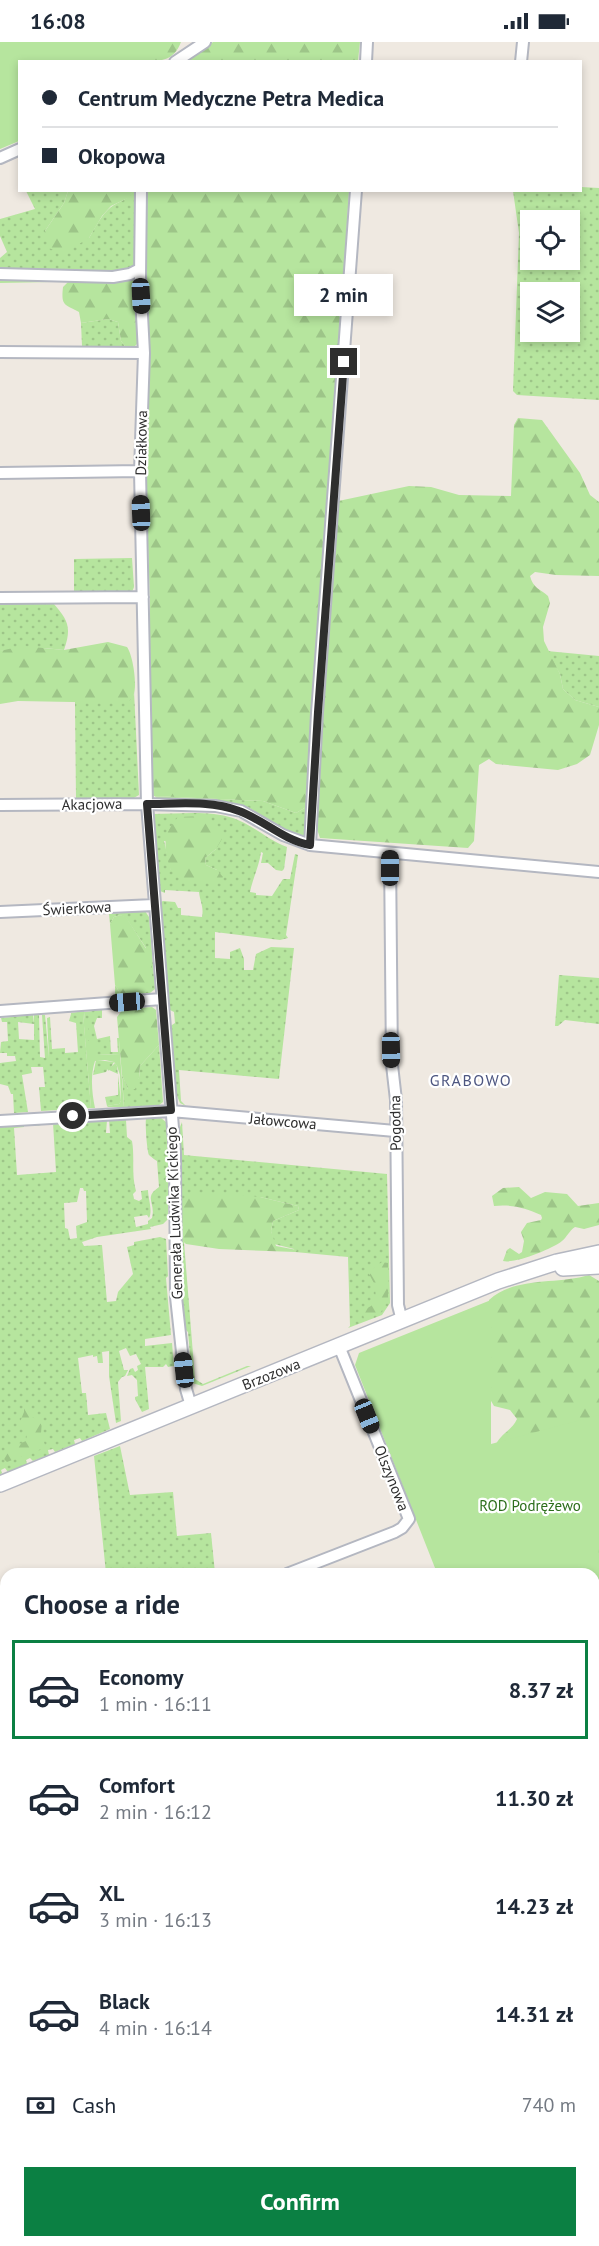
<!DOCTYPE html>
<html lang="en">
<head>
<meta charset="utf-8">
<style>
  :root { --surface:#fff; --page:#f2f2f3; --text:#1f2937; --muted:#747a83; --line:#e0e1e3; --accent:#0b8043 }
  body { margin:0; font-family:"PT Sans",sans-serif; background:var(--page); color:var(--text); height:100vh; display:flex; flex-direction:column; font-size:22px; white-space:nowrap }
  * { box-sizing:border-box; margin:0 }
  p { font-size:20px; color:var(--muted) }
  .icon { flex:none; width:33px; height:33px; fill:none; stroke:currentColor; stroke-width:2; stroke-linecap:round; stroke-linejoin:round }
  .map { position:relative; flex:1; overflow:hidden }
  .drawer { position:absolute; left:0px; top:1526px; width:600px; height:680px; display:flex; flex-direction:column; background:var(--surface); border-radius:18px 18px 0 0; box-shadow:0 3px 9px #0003 }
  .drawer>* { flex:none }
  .top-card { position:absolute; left:18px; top:18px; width:564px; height:132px; border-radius:0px; box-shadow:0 3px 9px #0003; display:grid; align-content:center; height:132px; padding:0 24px; background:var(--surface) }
  .fabs { position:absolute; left:520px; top:168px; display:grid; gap:12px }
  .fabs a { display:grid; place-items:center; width:60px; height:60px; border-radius:0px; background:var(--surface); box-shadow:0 3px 9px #0003; font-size:30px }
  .end { position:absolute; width:27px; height:27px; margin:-14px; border:8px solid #2e2e2e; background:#fff; box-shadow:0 0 0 3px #fff }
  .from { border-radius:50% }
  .bubble { position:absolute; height:42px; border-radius:0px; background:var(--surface); box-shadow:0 3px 9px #0003; font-size:20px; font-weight:800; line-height:42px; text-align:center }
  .car { position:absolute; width:18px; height:36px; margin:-18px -9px; border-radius:8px; box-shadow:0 0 4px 2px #0007; background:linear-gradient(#222 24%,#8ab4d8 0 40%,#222 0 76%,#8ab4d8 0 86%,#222 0) }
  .top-card b { display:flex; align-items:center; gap:21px; height:57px; font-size:22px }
  .top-card b+b { border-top:2px solid var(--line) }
  .top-card i { width:15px; height:15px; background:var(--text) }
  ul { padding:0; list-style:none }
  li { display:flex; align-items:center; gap:18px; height:99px; margin:0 12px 9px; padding:0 12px; border:3px solid transparent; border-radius:0px }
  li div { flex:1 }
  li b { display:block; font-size:22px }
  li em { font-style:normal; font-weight:800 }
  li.on { border-color:var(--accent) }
  li>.icon { width:54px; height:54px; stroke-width:1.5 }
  h2 { padding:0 24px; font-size:27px; line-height:72px }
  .pay { display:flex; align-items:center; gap:15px; height:66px; padding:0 24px; font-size:22px }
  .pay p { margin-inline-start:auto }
  .primary-button { display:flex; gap:12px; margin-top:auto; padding:12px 24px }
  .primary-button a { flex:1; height:69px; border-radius:0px; background:var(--accent); color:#fff; font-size:24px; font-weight:800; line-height:69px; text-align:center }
  .status { display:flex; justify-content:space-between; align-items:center; height:42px; padding:0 30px; background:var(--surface); direction:ltr }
  .status svg { height:16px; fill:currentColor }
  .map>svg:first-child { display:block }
  .grass { fill:url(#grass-dots); fill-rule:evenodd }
  .forest { fill:url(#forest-firs) }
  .park { fill:#b6e59e }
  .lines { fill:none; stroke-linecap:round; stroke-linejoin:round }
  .minor-casing { stroke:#b4b7c1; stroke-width:14 }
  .secondary-casing { stroke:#b4b7c1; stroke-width:18 }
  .minor { stroke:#fff; stroke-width:10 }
  .secondary { stroke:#fff; stroke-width:15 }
  .route { stroke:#2e2e2e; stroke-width:8 }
  .labels { text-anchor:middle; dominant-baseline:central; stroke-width:4.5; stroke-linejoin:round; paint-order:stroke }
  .street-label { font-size:15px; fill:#2e2e2e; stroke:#fff }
  .park-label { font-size:15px; fill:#2c6e1b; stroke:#fff }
  .neighbourhood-label { font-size:16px; letter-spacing:1.5px; fill:#4d5680; stroke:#fff }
</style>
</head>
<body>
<div class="status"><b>16:08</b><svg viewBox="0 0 49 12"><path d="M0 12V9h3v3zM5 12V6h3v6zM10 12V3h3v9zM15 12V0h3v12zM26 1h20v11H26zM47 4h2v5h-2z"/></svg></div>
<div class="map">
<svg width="599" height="2204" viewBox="0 0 599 2204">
  <defs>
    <pattern id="grass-dots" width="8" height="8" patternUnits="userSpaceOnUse" patternTransform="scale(1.5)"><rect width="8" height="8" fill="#b6e59e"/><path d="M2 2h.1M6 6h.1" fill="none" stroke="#9dc588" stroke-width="1.8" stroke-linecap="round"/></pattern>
    <pattern id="forest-firs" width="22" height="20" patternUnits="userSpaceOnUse" patternTransform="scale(1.5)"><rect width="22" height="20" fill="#b6e59e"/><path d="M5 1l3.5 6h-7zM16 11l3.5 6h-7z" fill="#9dc588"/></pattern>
  </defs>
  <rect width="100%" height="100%" fill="#efe9e1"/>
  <!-- grass -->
  <path class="grass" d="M581,145l18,1v212l-82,-5 -4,-4 6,-158 -6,-42 67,-1zM570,178v40h-39v-40zM531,250h39v40h-39z
    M26,149h42l-4,12 -19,28 44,7c6,-10 12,-23 22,-31 8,-6 17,-7 22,-16h3v94l-35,-4 -101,2v-25l7,-6 -7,-16v-17l35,-10z
    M108,277l10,3 3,19 4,5h-43l-1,-23z
    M132,516l2,29 -2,5 -58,1v-34z
    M0,561h53c15,17 19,24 11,47l-20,-2 -44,3z
    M547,609l52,5v51l-24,-7 -12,-11 -3,-15z
    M134,649l5,104 -7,4v2l-56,-2 -1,-97 58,-6z
    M150,750l4,4 109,5 33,12 12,-7 -2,26 -4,6 -10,-4 -44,-27 -4,2 -22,-7 -62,-1z
    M153,772c25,0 56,-4 80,4 20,7 35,22 54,29l-3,22 -2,2 -6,-1 -8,-7h-7l2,-10 -2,-1c-2,15 -8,25 -11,40l6,1v2l16,1 11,-17h7l5,-25 3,1 -12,80 2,3 -8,2 -65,-8v26l15,1v-7l10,-4 4,11v11h9l3,-16 15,-7 23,1 -15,131 -100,-9 2,31 5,5 -6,-3 -3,-7h-2l-6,-69 6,-4 -1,-11 -6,-3 -9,-106 4,-2 12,1 3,6h3v7l21,2c2,-11 -2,-15 -3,-25l-34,-2v3l-5,-2zM164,799l52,8 -11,9 1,7 11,5h-46z
    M145,869l4,6 6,72 -5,4 -35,3v-11l5,8 26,-45 -20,-30 -6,-3 -6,2 -4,7 -1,-10z
    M559,933l40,3v46l-34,-4 -7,6h-3z
    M102,968v8h-5l-3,8 3,13 13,-3 1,16h7l-1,-14h2l1,16 -23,1 -9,-13 -1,-22h-2l-1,-8z
    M83,971l8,95 -50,3 -2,-24h6l-2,-20h-12l1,6 -10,2 6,37 -14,1 -1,-19h-2l-3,-8 -8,-2v-21l16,-2 -1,-5h-8v-3h-7l1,-11 7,-1 -1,-19h-5l-1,-4 32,-3 1,9 -16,-2 1,17 15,1v-25h5l1,42 5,1 -3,-43h3l4,43 -2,-40 3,-1 2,32 13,-1v5l13,-1 -2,-29 -7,-2 2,-7z
    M159,1003l4,57 -5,4 -34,1 -2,-32 6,14 11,-11 1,-12z
    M96,1018l18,2 -3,5 4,-4 2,3 4,35 -2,3 -12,2 -2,-9 13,-2v-21l-9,-4 -1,1v-2l-2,3 -13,3z
    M161,1076l5,4 3,48 -1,49 -5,5 -13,3 1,2 -54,8 -15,5 2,4 18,-1 5,57 9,-1 2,-9 15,-18 -6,-27 7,-2v-3l26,-5 6,2 2,37 -2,2 5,57 -26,4v7l27,-3 2,23 -6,1 -2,-3 -3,3h-18l4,42 -7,3 -7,-13v-2l3,-1 -1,-16 -5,-5 -5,1 3,-7 3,-1 2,4 3,-2 -1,-4 4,-2 -5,-10 -6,2 -4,-8 -7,3 5,19h4l-3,6 -3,1 -4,5 3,39 -5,2 -7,-47v-25l-7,1 1,11h-5l-1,-7 -4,1v-2l-15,3 4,35h4l2,22 18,-2 4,16 -28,12 -2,-3 -6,2 1,4 -20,8 -2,-3 -5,1 1,5 -16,6 -3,-3 -4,2 1,4 -19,8 -3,-4 -4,2 1,3 -2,2v-348l24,-2v2l-10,1 3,47 39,-3 -3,-49 -18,3v-2l72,-4 -1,13h4l-1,-13h17l1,17 5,4c3,17 -1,33 4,50l-3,3 1,5 5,2 3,-2 -1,-8 7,-1c0,8 5,21 1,28l-2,-3 -13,2 2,10 12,-3v-3l4,-3c4,-16 -9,-20 7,-31l-2,-26c-2,-1 -7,-5 -8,-6 -2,-4 -4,-31 -3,-36zM80,1146h3l1,3h2l1,31 -11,4 1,12 -7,1 -2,-10 -3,-1 -1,-25 13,-1z
    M182,1080l2,33 203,19 3,129 -8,12 -34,13 2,-2 -2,-69 -53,-5 -1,-3 -20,-5 -3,-13 2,-10 26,-11 -1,-4 -38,-9 -81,19 -2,-89h3z
    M178,1195l6,5 11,137 8,5 44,-18h4l-49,20 -13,-4 3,-4 -4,-46 -5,-5z
    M120,1404l10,49 43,-3 4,44 34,-3 4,40h-109l-12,-117z
    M6,1593v584h-6v-579z
    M599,2049v77l-5,1v-76z"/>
  <!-- forest -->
  <path class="forest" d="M143,0h38c-7,19 -20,19 -38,20z
    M213,0h147l-2,19 -171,1z
    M68,149v-1l65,1 -3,6 -19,9 -9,10 -13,22 -25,15 -16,-5 -3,-17 19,-28z
    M146,149h203l-20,312 80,-17 22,1 28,8 52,1 3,-71 4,-7 24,2 38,53 10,22 9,7v74l-43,-1 -21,-3 -5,4c3,12 10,13 18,20l2,7 -7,24 1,14 16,33 3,15 12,11 24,7v18l-9,30 -13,9 -19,6 -62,-6 -7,-5 -10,6 -5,76 -6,7 -148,-10 -3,-9v-22l-9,-1 -12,7 -33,-12 -109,-5 -4,-4v-192l-5,-141 3,-107z
    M121,238l11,1 4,4 3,57 -4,4h-10l-4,-5 -3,-19 -10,-3 -27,4 -2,-11c-15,-8 -18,-6 -16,-25l6,-6z
    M108,600l19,5c6,8 11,40 6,49 0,1 -6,7 -7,7l-108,-2 -18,3v-53l22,-5 42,4z
    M204,774l13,9 5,14 -6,10 -11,9 1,7 11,5 6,7 -3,5c-15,1 -39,3 -49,-12 -2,-3 -3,-10 -4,-14 -4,-17 0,-26 11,-39z
    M120,873l6,2 26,41v31l-8,4h-24l-5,-8 -5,-61 4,-7z
    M152,965l4,3 3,35 -19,21 -1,12 -4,11h-7l-6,-14 -5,-58 6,-8z
    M519,1145l12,11 14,-6 22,2 11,12 21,-3v22l-15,4 -9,-2c-6,4 -8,10 -13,14 -10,8 -47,23 -59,20l4,-11 3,-2 9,6 3,-2 2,-11 -3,-9 6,-9 14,-3 1,-2 -1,-3c-16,-7 -29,-11 -47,-9l-2,-10 11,-8z
    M191,1151h30l39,4 38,9 1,4 -26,11 -2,10 5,15 21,4 -2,2 -76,-3 -33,-5 -8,-7c1,-18 -2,-32 13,-44z
    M382,1220l6,1v35l-7,14 -17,6 -2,-7 9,-5 5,-5 -1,-16 -7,-13z
    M589,1233l10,6v310l-5,34v-51l-98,-130c6,-11 16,-14 21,-25l-7,-9 -16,-4 -7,-12 2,-94c26,-24 68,-15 100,-25z
    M27,1362l2,1 1,12 12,3 -1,13 4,12 -1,3 -37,14 -3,-3 -1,-8 23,-10 1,-7 -7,-12 4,-10v-6z
    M594,1749l5,17v107l-5,-3z"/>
  <!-- park -->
  <path class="park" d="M0,0h145v19l-125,1 -1,79 -19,8z
    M84,969l1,9h3v21h8l1,14 23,-1 4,53h-16l-1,-1 12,-2 2,-3 -1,-26 -3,-9 -3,-4 -9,-2 -10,1c-5,15 -3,32 0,47h-4l-8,-94h-12v-1z
    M491,1258v144l108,-29v134l-5,50v-25l-157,-1 -82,-208 4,-12z"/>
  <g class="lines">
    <defs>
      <path id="minor" d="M175,20l30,-20
        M366,20l1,-20
        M521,20l2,-20
        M0,116l20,-9
        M141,148l-1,87 4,76 -4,118 7,333 28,349 1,144 10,92 5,17
        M0,232l113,3 17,-3 10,-5
        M0,310l144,1
        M0,431l140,-2
        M0,556l143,-1
        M0,763l147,-1 69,2 25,5 42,24 27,10 289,27
        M310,803l7,-132 39,-523
        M390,811l2,212 4,35 2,205 4,16
        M0,870l154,-7
        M0,969l162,-12
        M0,1079l171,-10 224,20
        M287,1532l108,-42 7,-4 7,-9 -70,-173
        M0,2184l6,1
        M337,2199l124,5"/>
      <path id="secondary" d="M563,1226l36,-2
        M0,1442l498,-203 59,-19 42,-9"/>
    </defs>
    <!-- minor casing -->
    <use href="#minor" class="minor-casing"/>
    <!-- secondary casing -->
    <use href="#secondary" class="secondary-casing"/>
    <!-- minor -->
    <use href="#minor" class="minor"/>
    <!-- secondary -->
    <use href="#secondary" class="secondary"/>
  </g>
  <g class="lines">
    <!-- route -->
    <path class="route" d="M73,1074l98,-6 -24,-306c29,0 64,-4 92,7 25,9 44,29 71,34l8,-133 26,-350"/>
  </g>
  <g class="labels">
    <!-- street labels -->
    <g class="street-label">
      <text transform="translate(141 401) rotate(-89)">Działkowa</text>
      <text transform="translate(92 762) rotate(-1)">Akacjowa</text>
      <text transform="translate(77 866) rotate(-3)">Świerkowa</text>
      <text transform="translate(283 1079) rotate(5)">Jałowcowa</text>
      <text transform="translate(395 1081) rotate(-91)">Pogodna</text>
      <text transform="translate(174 1171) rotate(-92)">Generała Ludwika Kickiego</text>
      <text transform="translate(271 1332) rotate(-22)">Brzozowa</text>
      <text transform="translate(392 1436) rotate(68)">Olszynowa</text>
    </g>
    <!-- park labels -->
    <g class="park-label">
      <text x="530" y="1463">ROD Podrężewo</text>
    </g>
    <!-- neighbourhood labels -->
    <g class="neighbourhood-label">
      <text x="471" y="1038">GRABOWO</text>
    </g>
  </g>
</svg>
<div class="fabs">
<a><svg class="icon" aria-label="locate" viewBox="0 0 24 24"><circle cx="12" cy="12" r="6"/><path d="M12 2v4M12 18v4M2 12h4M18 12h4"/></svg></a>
<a><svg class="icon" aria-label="layers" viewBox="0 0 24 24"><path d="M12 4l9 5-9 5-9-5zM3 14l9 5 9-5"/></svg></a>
</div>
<i class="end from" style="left:73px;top:1074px"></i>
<i class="end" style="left:344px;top:320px"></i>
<div class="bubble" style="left:294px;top:232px;width:99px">2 min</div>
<i class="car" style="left:141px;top:254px;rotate:177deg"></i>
<i class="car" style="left:141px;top:471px;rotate:358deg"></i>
<i class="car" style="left:390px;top:826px;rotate:0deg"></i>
<i class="car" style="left:127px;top:960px;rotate:266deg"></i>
<i class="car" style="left:391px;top:1008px;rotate:179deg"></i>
<i class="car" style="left:184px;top:1328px;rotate:354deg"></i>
<i class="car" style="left:367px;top:1374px;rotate:158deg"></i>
<div class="top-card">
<b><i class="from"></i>Centrum Medyczne Petra Medica</b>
<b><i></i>Okopowa</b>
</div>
<section class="drawer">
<h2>Choose a ride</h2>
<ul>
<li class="on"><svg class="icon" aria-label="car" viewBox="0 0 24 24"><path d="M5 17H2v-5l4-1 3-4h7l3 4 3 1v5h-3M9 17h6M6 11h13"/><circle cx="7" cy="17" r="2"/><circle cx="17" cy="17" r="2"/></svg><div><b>Economy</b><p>1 min · 16:11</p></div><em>8.37 zł</em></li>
<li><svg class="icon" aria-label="car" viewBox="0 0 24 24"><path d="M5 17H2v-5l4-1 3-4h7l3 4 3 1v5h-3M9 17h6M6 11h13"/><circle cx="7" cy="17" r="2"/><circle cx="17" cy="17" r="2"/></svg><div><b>Comfort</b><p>2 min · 16:12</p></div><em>11.30 zł</em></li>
<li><svg class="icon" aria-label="car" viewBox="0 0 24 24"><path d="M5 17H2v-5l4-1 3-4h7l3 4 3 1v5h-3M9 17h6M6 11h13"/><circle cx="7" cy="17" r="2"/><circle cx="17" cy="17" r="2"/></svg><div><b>XL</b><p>3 min · 16:13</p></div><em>14.23 zł</em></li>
<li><svg class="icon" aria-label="car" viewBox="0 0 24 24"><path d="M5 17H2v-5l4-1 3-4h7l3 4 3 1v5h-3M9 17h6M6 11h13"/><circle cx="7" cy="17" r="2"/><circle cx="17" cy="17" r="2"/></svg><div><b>Black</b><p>4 min · 16:14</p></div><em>14.31 zł</em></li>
</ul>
<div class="pay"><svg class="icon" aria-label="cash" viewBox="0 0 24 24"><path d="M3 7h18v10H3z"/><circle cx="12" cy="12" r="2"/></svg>Cash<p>740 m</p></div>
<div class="primary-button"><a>Confirm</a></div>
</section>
</div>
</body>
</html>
